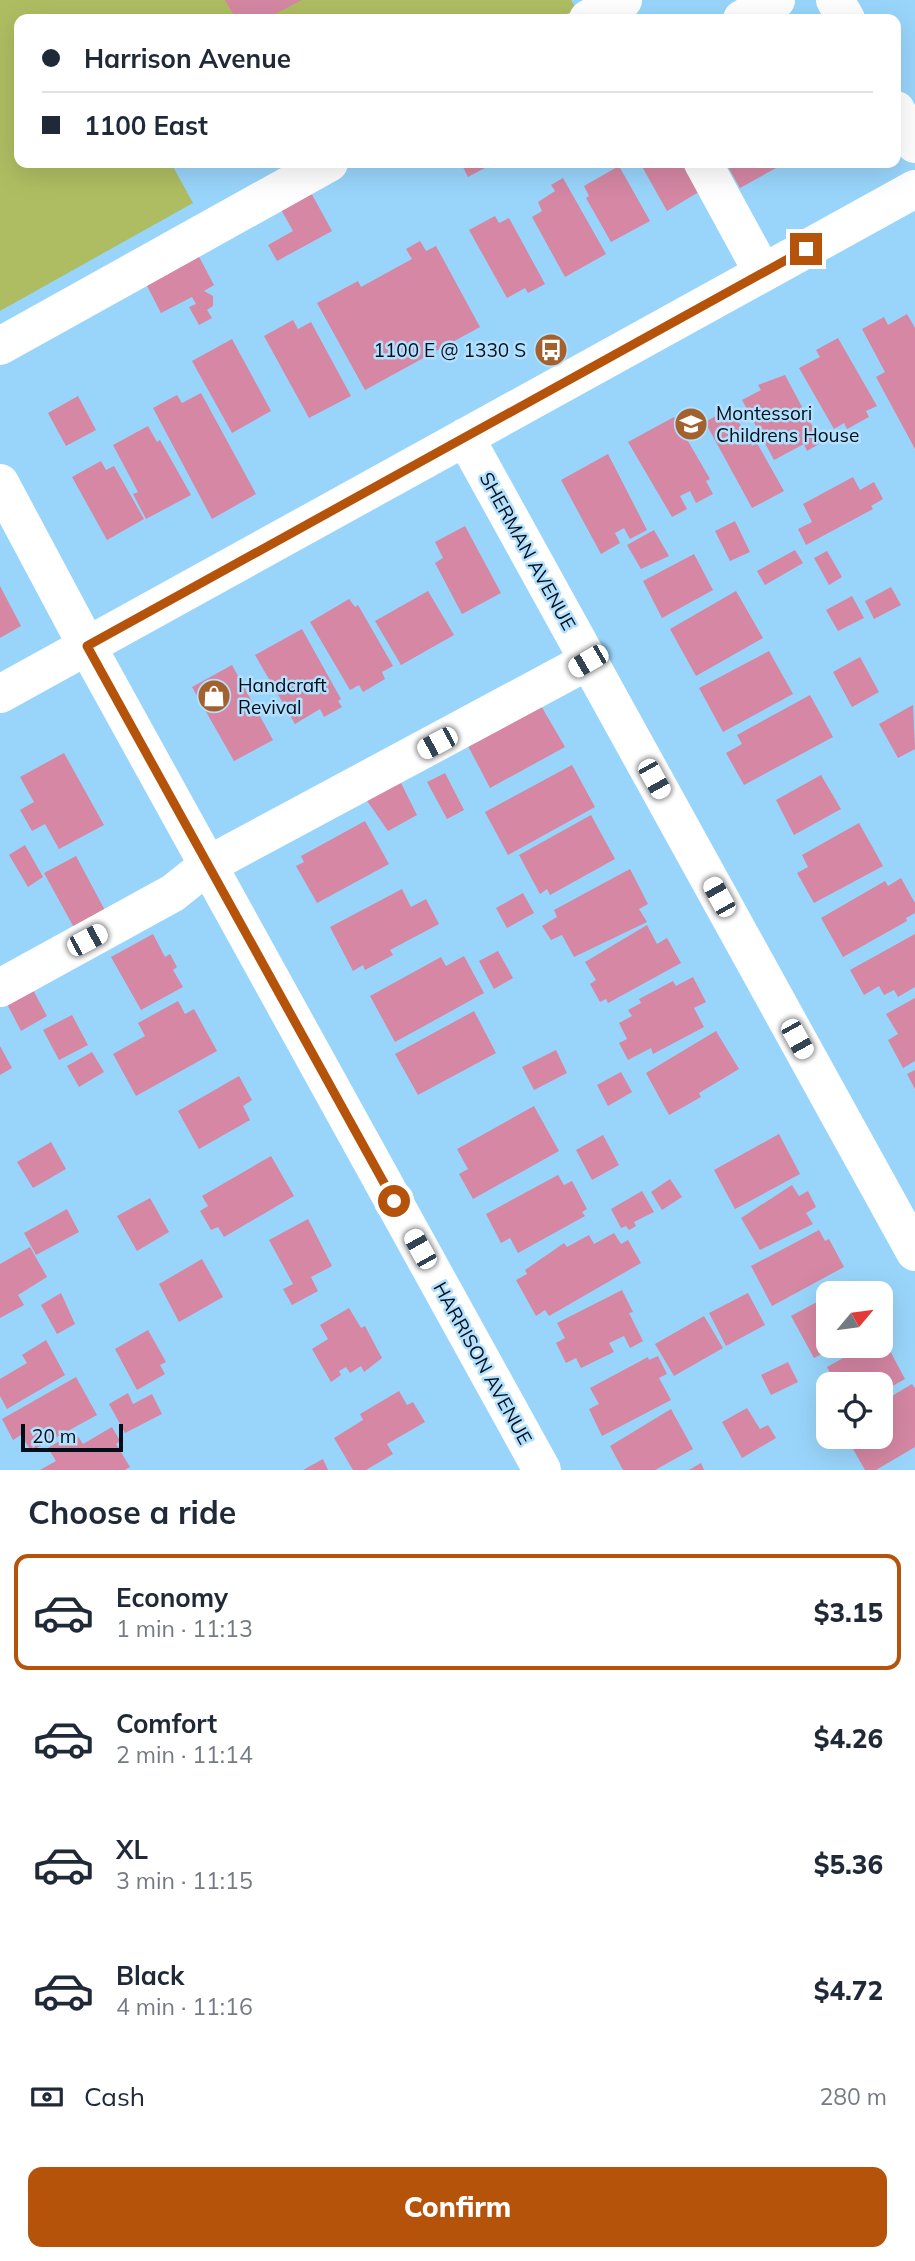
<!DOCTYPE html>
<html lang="en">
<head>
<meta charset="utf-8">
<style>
  :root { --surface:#fff; --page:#f2f2f3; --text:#1f2937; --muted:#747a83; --line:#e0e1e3; --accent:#b45309 }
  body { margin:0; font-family:Mulish,sans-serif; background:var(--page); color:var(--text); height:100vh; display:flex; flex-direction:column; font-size:26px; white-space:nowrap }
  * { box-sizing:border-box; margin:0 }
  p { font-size:23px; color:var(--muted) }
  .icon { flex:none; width:38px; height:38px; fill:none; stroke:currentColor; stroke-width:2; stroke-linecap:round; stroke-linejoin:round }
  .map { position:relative; height:1470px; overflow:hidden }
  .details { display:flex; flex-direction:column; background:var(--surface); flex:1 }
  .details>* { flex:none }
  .top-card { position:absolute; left:14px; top:14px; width:887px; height:154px; border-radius:14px; box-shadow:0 7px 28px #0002; display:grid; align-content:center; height:154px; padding:0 28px; background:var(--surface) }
  .needle { width:46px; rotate:61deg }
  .controls { position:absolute; left:816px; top:1281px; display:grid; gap:14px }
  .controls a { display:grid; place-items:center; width:77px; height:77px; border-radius:14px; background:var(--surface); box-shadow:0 7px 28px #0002; font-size:35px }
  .scale { position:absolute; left:21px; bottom:18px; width:102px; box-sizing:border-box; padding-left:7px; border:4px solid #000e1a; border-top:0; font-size:19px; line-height:24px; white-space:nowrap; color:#000e1a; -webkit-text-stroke:5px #b3e0fd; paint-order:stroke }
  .end { position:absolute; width:32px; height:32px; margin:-16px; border:9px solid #b45309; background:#fff; box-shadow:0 0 0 4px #fff }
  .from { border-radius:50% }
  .car { position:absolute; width:21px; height:42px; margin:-21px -10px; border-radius:9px; box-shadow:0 0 5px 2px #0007; background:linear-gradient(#fff 24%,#345 0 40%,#fff 0 76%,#345 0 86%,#fff 0) }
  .top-card b { display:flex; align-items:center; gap:24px; height:66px; font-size:26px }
  .top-card b+b { border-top:2px solid var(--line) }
  .top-card i { width:18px; height:18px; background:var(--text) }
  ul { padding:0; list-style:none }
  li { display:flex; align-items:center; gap:21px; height:116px; margin:0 14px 10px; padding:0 14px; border:4px solid transparent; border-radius:14px }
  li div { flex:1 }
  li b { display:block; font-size:26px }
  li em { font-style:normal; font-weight:800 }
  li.on { border-color:var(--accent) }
  li>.icon { width:63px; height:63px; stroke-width:1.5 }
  h2 { padding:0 28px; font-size:32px; line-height:84px }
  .pay { display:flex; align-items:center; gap:18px; height:77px; padding:0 28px; font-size:26px }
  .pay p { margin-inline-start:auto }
  .cta { display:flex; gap:14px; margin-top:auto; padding:14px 28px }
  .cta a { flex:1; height:80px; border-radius:14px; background:var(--accent); color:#fff; font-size:28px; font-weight:800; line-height:80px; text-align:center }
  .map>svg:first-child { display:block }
  .green { fill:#afbd62 }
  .building { fill:#d587a3 }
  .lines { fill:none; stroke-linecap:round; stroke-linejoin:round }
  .minor { stroke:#fff; stroke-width:38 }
  .route { stroke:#b45309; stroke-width:9 }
  .labels { text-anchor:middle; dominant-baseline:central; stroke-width:5; stroke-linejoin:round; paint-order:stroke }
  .poi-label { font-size:19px; fill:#000e1a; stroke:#b3e0fd; text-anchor:start }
  .street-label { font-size:19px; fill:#000e1a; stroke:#b3e0fd }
</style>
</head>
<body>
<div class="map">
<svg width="915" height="1470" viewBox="0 0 915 1470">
  <rect width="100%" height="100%" fill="#99d5fb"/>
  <!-- green -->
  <path class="green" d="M0,0h571l5,9 -19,10h-538v144h152l22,40 -193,108z"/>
  <!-- building -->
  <path class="building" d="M225,0h77l-37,19h-29z
    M461,163h33l-26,14z
    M640,163h47l15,27 -35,21z
    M726,163h59l-45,25z
    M619,166l31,55 -39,21 -25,-44 3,-2 -5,-10z
    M563,178l43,76 -41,23 -33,-60 10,-6 -4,-9 17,-11 -4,-6z
    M309,189l23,42 -55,30 -9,-16 25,-14 -14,-25z
    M495,216l4,7 10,-5 36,66 -17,9 -3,-5 -18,10 -38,-68z
    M420,241l6,10 10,-5 44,81 -115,63 -48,-87 41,-22 3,6 51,-28 -6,-10z
    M196,251l18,34 -10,6 9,5v10l-6,4 5,8 -13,7 -10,-18 7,-3 -4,-7 -31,16 -17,-33z
    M907,314l8,14v121l-39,-72 9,-5 -23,-43 22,-12 4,8z
    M293,320l5,9 13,-7 40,74 -42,22 -45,-82z
    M838,338l39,68 -11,5 3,6 -22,12 -3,-6 -10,6 -35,-61 21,-11 -4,-7z
    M232,339l39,72 -39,22 -40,-72z
    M785,375l33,62 -2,1 3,6 -12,7 -3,-7 -30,16 -32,-60 19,-10 -3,-5z
    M201,393l55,101 -44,25 -59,-111 24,-13 5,8z
    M78,396l18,34 -30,16 -18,-33z
    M731,408l21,38 5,-3 27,48 -32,17 -47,-86z
    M674,417l36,62 -4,2 7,13 -17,9 -6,-12 -10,5 7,13 -15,8 -44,-75z
    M148,426l9,16 3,-2 31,55 -45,24 -13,-25 5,-2 -25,-47z
    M608,454l39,76 -17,9 -6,-11 -9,5 5,10 -19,11 -40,-74z
    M101,461l5,9 8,-4 30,53 -37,21 -35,-63z
    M853,477l7,13 14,-8 9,17 -12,7 2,3 -67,36 -8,-16 14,-7 -9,-18z
    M735,521l15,31 -20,9 -15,-30z
    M465,526l36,67 -39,21 -27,-51 8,-5 -8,-16z
    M654,530l15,26 -28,13 -14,-24z
    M795,550l8,13 -38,22 -8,-14z
    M827,551l15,26 -13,8 -15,-27z
    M694,554l19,36 -51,28 -19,-37z
    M0,586l21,40 -21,12z
    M891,587l10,18 -27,14 -9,-18z
    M428,591l26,44 -53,30 -26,-44z
    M736,591l27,47 -67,38 -26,-47z
    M852,596l12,22 -26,13 -12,-21z
    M349,599l6,8 3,-2 35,61 -11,6 3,7 -22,13 -4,-7 -9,5 -40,-68z
    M302,629l39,70 -3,2 4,6 -18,10 -4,-8 -25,15 -40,-69z
    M769,651l24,43 -70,38 -24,-44z
    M860,657l19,35 -27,15 -19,-35z
    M232,665l41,75 -39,21 -42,-74z
    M810,695l23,42 -89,48 -18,-32 16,-9 -5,-9z
    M540,704l25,43 -75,41 -23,-44z
    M913,705l2,44 -17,9 -19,-34z
    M64,753l40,72 -45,24 -14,-25 -13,7 -12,-21 14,-8 -14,-25z
    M572,765l23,42 -87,48 -23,-43z
    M445,773l19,37 -17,9 -20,-37z
    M821,775l20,34 -47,26 -18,-35z
    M399,779l18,36 -29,16 -23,-33z
    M591,815l24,44 -65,36 -3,-6 -7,5 -21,-39z
    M365,821l24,43 -72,39 -21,-37 8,-4 -3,-6z
    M859,823l24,43 -69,37 -17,-30 11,-6 -6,-12z
    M25,845l18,32 -15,10 -19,-32z
    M76,856l32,60 -31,17 -33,-60z
    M630,869l18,35 -9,5 8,13 -73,35 -12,-22 -11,5 -9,-14 15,-9 -3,-7z
    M901,878l14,25v10l-9,5 1,3 -64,36 -22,-39 64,-37 3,5z
    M402,889l9,18 15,-8 13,25 -49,26 3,5 -28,15 -2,-5 -10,6 -23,-44z
    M523,893l11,20 -27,15 -11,-20z
    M647,925l10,19 10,-6 14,25 -73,40 -2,-4 -6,3 -10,-18 6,-4 -11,-18z
    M153,934l12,23 5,-3 7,13 -4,3 10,17 -42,23 -30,-53z
    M915,934v53l-17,10 -4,-7 -10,5 -5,-9 -15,9 -14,-25z
    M498,951l15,27 -19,11 -15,-28z
    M464,956l20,37 -89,49 -25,-46 71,-39 5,9z
    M693,977l13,25 -12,6 10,19 -51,27 -2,-6 -23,12 -9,-17 8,-4 -8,-16 13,-7 -4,-6 13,-7 -2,-4 34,-18 3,5z
    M33,990l14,26 -26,15 -14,-27z
    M915,998v63l-12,7 -15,-28 10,-6 -12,-20z
    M178,1001l7,13 9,-5 23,42 -81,45 -23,-42 32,-18 -7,-13z
    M474,1011l22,42 -78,42 -23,-41z
    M72,1015l16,30 -29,15 -16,-30z
    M716,1031l23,38 -40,24 2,4 -32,18 -23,-42z
    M0,1046l12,22 -12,7z
    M556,1050l11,23 -33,17 -12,-23z
    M92,1052l12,20 -25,15 -12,-21z
    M915,1070v19l-8,-15z
    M621,1072l11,20 -24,14 -11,-21z
    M239,1076l13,24 -9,6 7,14 -51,29 -21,-38z
    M534,1106l25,45 -86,48 -14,-25 9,-5 -11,-20z
    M779,1134l21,40 -65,35 -21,-39z
    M603,1135l16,30 -27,15 -16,-30z
    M51,1142l15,27 -33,19 -16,-26z
    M271,1156l23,40 -70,41 -6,-10 -7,3 -11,-19 8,-5 -6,-10z
    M558,1175l6,10 8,-4 15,28 -5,3 3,4 -67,37 -8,-15 -9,5 -15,-29z
    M670,1179l12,18 -20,13 -11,-18z
    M792,1185l7,11 9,-5 8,16 -10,6 7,11 -53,26 -19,-32z
    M642,1191l12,21 -20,10 2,4 -7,4 -3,-4 -5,2 -10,-19z
    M150,1198l19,34 -32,19 -20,-35z
    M67,1209l12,23 -43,23 -12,-22z
    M308,1219l24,47 -21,11 7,14 -26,14 -9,-16 10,-5 -24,-44z
    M819,1230l6,11 4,-2 15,28 -72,39 -21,-40z
    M614,1233l7,11 7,-4 13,23 -92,53 -4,-6 -9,6 -20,-36 11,-6 -2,-4 39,-27 3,4 22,-12 5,9z
    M30,1247l17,30 -29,18 6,10 -24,13v-54z
    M202,1259l21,38 -44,25 -20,-38z
    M849,1285l5,8h-20z
    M622,1290l11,22 -4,1 14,28 -13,7 -6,-12 -15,7 5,9 -33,16 -5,-10 -10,5 -10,-20 9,-5 -8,-15z
    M61,1293l14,31 -18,10 -16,-29z
    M748,1293l17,32 -39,21 -17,-33z
    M828,1296v50h9l-23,12 -23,-42z
    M349,1308l12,20 4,-2 17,32 -18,14 -3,-6 -11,7 -4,-6 -7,4 2,4 -10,7 -19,-33 16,-10 -8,-14z
    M704,1316l19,32 -49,28 -19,-32z
    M148,1330l18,32 -6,3 5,9 -28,16 -22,-41z
    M46,1340l19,35 -58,34 -7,-13v-17l27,-16 -5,-8z
    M865,1346h16l3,6 5,-3 16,30 -25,14v-9h-44l-9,-17z
    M658,1356l9,18 -8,4 12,22 -69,36 -13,-27 10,-5 -9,-16 58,-31 1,3z
    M788,1362l10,20 -27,13 -10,-20z
    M76,1377l21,38 -66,36 -10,-16 -8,5 -11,-21z
    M912,1384l3,4v59l-39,23h-11l-19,-33h34v-34z
    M399,1391l8,14 6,-3 12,20 -38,22 6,10 -27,16h-13l-19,-32 29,-18 -3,-6z
    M128,1393l5,11 19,-10 10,20 -37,19 -16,-29z
    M747,1408l13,21 8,-4 8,13 -34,20 -20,-36z
    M671,1409l22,40 -38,21h-32l-13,-24z
    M112,1427l8,14 -4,3 14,23 -5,3h-85l16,-9 -8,-13 27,-16 8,12z
    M323,1459l5,11h-25z
    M701,1463l3,7h-15z"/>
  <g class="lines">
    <!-- minor -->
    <path class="minor" d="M835,0l11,19
      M588,19l35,-19
      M742,19l34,-19
      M896,110l19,34
      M703,163l60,110
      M0,346l329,-183
      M465,437l450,815
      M0,483l87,163 455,824
      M0,694l915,-505
      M0,988l173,-95 35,-28 380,-204"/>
  </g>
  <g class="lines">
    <!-- route -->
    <path class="route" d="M394,1201l-307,-555 719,-397"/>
  </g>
  <!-- icons -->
  <defs>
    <symbol id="bus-disc" viewBox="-11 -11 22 22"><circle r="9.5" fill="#a3622d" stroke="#b3e0fd"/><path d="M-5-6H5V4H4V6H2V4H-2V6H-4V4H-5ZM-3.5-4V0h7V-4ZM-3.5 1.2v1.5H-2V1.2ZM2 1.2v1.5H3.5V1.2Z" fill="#fff"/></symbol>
    <symbol id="school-disc" viewBox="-11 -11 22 22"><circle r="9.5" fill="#a3622d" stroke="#b3e0fd"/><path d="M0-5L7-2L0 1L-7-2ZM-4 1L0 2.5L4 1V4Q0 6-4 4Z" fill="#fff"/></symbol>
    <symbol id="shop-disc" viewBox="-11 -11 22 22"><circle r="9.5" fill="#a3622d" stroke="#b3e0fd"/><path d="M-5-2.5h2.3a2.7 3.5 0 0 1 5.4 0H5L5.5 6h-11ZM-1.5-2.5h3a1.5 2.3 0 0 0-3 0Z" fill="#fff"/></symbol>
  </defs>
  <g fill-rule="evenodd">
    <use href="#bus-disc" x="532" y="331" width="38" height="38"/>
    <use href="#school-disc" x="672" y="405" width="38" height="38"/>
    <use href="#shop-disc" x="195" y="677" width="38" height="38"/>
  </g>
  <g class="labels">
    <!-- poi labels -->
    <g class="poi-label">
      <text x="526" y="350" text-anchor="end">1100 E @ 1330 S</text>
      <text x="716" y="413">Montessori<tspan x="716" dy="22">Childrens House</tspan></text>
      <text x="238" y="685">Handcraft<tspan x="238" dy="22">Revival</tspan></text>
    </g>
    <!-- street labels -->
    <g class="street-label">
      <text transform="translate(528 551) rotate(61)">SHERMAN AVENUE</text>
      <text transform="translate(483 1363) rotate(61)">HARRISON AVENUE</text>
    </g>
  </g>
</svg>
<div class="controls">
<a><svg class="needle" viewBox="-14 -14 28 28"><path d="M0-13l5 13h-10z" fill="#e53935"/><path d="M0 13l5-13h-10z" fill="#747a83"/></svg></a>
<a><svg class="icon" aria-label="locate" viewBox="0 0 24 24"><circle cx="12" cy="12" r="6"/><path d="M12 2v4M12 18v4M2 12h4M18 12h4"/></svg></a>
</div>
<div class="scale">20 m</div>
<i class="end from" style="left:394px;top:1201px"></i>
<i class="end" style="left:806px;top:249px"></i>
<i class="car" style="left:588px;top:661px;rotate:240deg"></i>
<i class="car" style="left:437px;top:743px;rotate:242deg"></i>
<i class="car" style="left:654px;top:779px;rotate:151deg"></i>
<i class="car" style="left:719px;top:897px;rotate:331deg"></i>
<i class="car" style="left:87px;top:940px;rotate:62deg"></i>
<i class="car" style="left:797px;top:1039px;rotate:151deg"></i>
<i class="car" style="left:420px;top:1249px;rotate:331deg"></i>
<div class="top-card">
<b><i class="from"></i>Harrison Avenue</b>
<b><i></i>1100 East</b>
</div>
</div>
<section class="details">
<h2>Choose a ride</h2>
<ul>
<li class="on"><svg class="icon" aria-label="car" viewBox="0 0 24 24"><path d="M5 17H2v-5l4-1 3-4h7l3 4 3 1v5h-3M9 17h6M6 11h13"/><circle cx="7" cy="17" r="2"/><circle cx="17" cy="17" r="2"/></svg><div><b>Economy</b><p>1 min · 11:13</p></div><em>$3.15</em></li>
<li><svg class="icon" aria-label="car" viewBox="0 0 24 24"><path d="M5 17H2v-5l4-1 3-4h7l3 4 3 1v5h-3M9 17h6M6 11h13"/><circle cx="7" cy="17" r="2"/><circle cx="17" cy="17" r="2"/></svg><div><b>Comfort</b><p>2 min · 11:14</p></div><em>$4.26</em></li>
<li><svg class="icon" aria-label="car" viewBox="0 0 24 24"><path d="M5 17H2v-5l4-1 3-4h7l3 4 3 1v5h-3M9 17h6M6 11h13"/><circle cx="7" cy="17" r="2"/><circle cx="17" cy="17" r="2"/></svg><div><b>XL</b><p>3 min · 11:15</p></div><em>$5.36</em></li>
<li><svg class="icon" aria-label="car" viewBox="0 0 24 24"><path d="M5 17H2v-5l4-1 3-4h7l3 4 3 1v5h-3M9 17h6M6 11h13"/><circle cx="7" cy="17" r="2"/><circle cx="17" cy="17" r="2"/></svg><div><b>Black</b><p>4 min · 11:16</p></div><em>$4.72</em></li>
</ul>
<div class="pay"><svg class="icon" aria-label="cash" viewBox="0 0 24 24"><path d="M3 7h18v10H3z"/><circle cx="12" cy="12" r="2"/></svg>Cash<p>280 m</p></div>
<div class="cta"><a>Confirm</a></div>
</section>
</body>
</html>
